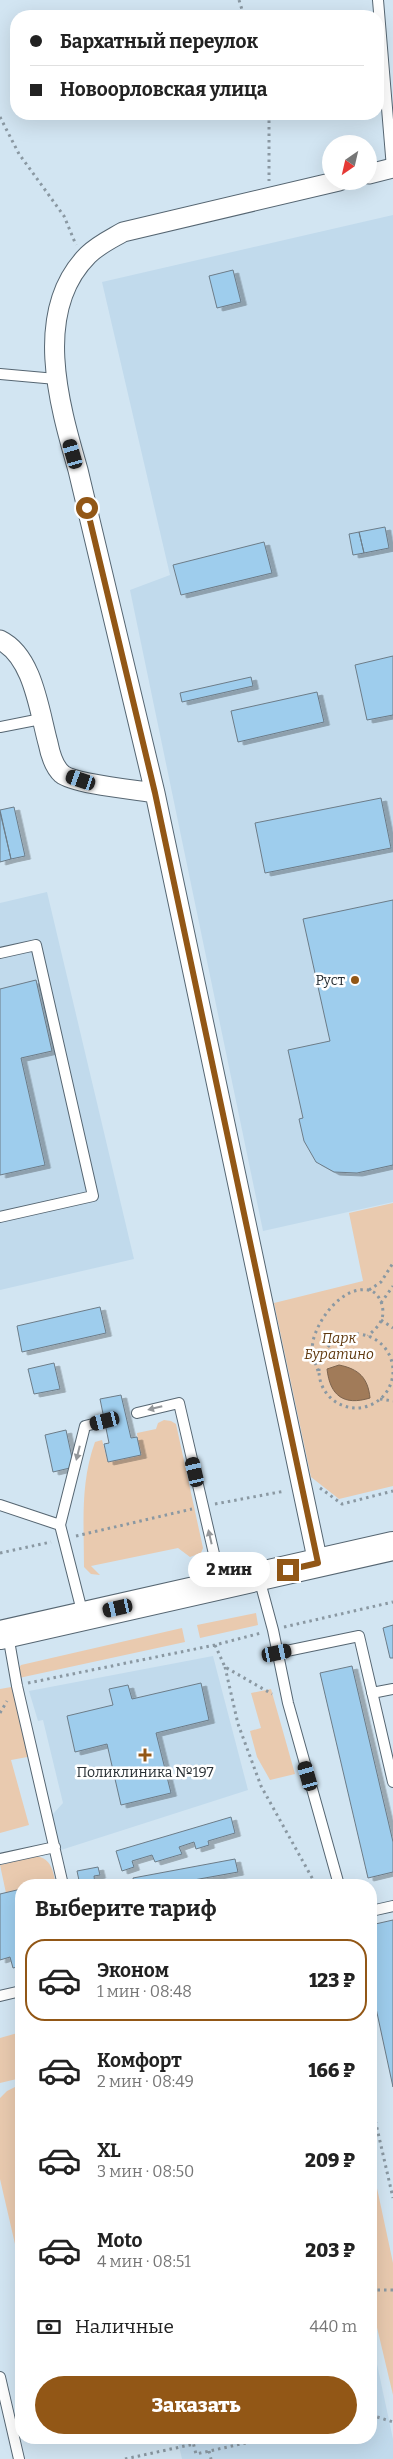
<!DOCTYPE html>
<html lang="ru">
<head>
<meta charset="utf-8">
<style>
  :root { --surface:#fff; --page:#f2f2f2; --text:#222; --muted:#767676; --line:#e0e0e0; --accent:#925716 }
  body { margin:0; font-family:Bitter,serif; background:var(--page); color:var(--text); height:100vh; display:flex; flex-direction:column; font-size:19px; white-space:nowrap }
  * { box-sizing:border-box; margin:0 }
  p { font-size:16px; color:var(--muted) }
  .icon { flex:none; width:28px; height:28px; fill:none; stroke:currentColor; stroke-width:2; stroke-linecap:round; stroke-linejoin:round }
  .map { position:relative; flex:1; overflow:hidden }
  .details { position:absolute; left:15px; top:1879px; width:362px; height:565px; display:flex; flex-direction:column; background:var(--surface); border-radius:20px; box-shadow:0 5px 20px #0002 }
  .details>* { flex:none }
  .banner { position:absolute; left:10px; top:10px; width:374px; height:110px; border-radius:20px; box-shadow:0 5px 20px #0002; display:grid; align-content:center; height:110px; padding:0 20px; background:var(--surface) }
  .needle { width:32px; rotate:214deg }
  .controls { position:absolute; left:322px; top:135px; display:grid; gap:10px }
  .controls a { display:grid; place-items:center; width:55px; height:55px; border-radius:50%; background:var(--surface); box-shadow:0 5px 20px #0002; font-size:25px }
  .end { position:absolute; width:22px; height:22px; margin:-11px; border:6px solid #925716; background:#fff; box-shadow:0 0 0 2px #fff }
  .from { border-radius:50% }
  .bubble { position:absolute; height:35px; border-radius:18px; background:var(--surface); box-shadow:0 5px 20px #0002; font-size:16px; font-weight:800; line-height:35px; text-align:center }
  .car { position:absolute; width:15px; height:30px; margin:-15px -8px; border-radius:6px; box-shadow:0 0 4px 1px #0007; background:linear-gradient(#222 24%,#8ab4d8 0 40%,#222 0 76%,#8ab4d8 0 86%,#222 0) }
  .banner b { display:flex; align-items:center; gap:18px; height:48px; font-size:19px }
  .banner b+b { border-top:1px solid var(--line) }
  .banner i { width:12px; height:12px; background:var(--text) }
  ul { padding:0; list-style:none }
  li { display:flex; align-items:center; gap:15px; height:82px; margin:0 10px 8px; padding:0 10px; border:2px solid transparent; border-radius:20px }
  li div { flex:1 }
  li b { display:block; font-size:19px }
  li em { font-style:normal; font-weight:800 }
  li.current { border-color:var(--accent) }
  li>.icon { width:45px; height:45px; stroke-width:1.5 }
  h2 { padding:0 20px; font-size:22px; line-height:60px }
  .pay { display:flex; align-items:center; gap:12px; height:55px; padding:0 20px; font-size:19px }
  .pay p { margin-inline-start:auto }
  .cta { display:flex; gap:10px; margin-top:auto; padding:10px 20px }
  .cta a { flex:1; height:58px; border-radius:30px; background:var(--accent); color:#fff; font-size:20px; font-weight:800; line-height:58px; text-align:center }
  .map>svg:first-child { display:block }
  .built { fill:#c1daec }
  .green { fill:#e9caaf }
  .water { fill:#a17b59; stroke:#7d644e }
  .building { fill:#9ecded; stroke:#6c7c88; filter:url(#shadow) }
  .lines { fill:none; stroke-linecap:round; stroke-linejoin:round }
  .lane-casing { stroke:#566672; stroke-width:12 }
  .street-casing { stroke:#566672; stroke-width:21 }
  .secondary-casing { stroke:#566672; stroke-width:30 }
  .path { stroke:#8a98a2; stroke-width:3; stroke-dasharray:2.5 4; stroke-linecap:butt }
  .lane { stroke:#fff; stroke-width:10 }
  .street { stroke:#fff; stroke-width:19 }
  .secondary { stroke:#fff; stroke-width:28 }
  .oneway { fill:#94979a }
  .route { stroke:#925716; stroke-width:6 }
  .poi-dot { fill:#925716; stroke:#fff; stroke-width:2 }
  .labels { text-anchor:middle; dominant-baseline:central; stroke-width:5; stroke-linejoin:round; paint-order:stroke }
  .poi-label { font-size:14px; fill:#282f34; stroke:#fff; text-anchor:end }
  .park-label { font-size:14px; font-style:italic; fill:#5f380e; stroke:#fff }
</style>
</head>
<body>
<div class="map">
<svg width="393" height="2459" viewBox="0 0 393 2459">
  <defs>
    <filter id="shadow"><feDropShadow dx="5.5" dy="3" stdDeviation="0" flood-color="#0004"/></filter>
  </defs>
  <rect width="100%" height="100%" fill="#d2e5f2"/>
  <!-- built -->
  <path class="built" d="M393,215v987l-130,29 -133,-641 40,-15 -68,-293z
    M47,892l87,367 -134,31v-387z
    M213,1656l35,134 -187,60 -9,-35 11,-12 -20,-83 -5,1 -9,-30z
    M371,2336l22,103v20h-211l-5,-21h194z"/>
  <!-- green -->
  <path class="green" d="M393,1203v283l-54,13 -28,-22 -37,-174 89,-22 -14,-68z
    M164,1420l7,1 5,3 27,124 -2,5 -11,4 -12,-9 -87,18 9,9 -9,-1 -7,-7c0,-42 -4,-84 11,-125l7,-2 6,22 32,-7 -3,-22 19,-4 2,-6z
    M256,1613l2,12 -58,13 -3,-13z
    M182,1628l3,14 -166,36 -1,-9 3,-4z
    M17,1686l16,70 -22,4 18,65 -29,8v-144z
    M271,1689l24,85 -25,6 -13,-23 -7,-26 11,-3 -10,-35z
    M36,1856c16,3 17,15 20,29h-12l-1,-2 -22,2v4l-15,4 -6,-28z
    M21,2032v46l-21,5v-45z
    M21,2084v186l-21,-91v-81l7,-7z
    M371,2160l22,103v132l-22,-93z"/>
  <!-- water -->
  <path class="water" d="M339,1365c20,4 29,13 31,33 -26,8 -40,-2 -43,-29z"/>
  <!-- building -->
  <path class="building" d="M233,270l8,32 -24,6 -8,-32z
    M385,527l4,21 -25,5 -5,-21z
    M359,532l5,21 -11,2 -4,-21z
    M264,542l8,31 -91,22 -8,-30z
    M393,656v59l-26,5 -12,-55z
    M251,677l2,9 -71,16 -2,-9z
    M317,692l7,30 -86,20 -7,-31z
    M381,798l10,50 -126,25 -10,-50z
    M14,807l11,49 -14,3 -11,-49z
    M0,812l11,47 -11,3z
    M393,900v265l-36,8 -23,-1 -18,-10 -12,-21 -5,-22 4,-1 -15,-68 42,-9 -27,-122z
    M36,980l16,71 -31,7 24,107 -45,10v-186z
    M100,1307l6,26 -84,19 -5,-26z
    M54,1363l6,26 -26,5 -6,-25z
    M121,1395l10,43 6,-1 4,18 -33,7 -4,-18 5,-1 -9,-44z
    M66,1430l8,37 -21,5 -8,-37z
    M393,1625v33h-3l-7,-30z
    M352,1666l41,176v30l-25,6 -48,-205z
    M201,1683l8,37 -53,13 15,60 -50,12 -14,-61 -32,8 -8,-36 46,-11 -4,-16 19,-4 4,14z
    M231,1817l4,16 -27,8 1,4 -13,4 -2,-7 -15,5 3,7 -27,8 -3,-7 -20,6 2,6 -12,4 -6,-20z
    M235,1859l3,13 -72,13h-32l-1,-7z
    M98,1867l2,8 -6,1 1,9h-15l-3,-14z
    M21,1889v77l-8,2 -3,-11 -10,3v-66z
    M393,1920v167l-22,-102v-60z"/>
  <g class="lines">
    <defs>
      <path id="lane" d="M378,0l14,168
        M0,374l56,5
        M0,727l41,-8
        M0,953l36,-8 57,251 -93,21
        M137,1413l42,-10 42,181
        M0,1505l60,20 23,90
        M60,1525l25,-99 20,-5
        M259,1578l14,52 15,73 51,182
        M8,1635l9,51 46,199
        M277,1653l82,-17 34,146
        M372,1693l21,-4
        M0,1859l55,-12
        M371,1911l22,-5
        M0,1996l21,-5
        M0,2377l19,82"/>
      <path id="street" d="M369,174l24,-6
        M0,640c33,16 39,70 48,103 2,10 6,24 14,31 12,10 75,16 93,19
        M318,1563l-163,-770 -77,-323c-19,-66 -46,-159 10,-215 10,-10 23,-16 35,-23l216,-51"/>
      <path id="secondary" d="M0,1635l393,-89"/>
    </defs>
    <!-- lane casing -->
    <use href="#lane" class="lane-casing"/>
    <!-- street casing -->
    <use href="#street" class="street-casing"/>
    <!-- secondary casing -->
    <use href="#secondary" class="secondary-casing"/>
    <!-- path -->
    <path class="path" d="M239,0l5,16
      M269,114v67
      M0,117l19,37 45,62 12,29
      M369,1290l12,-8 12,-19
      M381,1303l12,-17
      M381,1320l12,8
      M319 1371a37 37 0 1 1 74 0a37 37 0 1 1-74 0Z
      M318,1371c-3,-9 -7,-20 -5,-30 5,-22 29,-55 55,-51 13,2 18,21 13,31 -3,6 -9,11 -13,15
      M380,1399l13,2
      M320,1488l22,16 51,-13
      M215,1504l70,-13
      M76,1536l116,-27
      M0,1553l51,-11
      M284,1627l109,-25
      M215,1645l10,22 47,27
      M225,1667l13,57 23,62 55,99
      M28,1683l187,-38 46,-12
      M0,1713l7,-12
      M371,2102l22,96
      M371,2290h22
      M371,2415l22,7
      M192,2438l4,16 72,-16
      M209,2451l2,8
      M125,2459l69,-15"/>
    <!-- lane -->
    <use href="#lane" class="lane"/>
    <!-- street -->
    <use href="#street" class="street"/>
    <!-- secondary -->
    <use href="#secondary" class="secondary"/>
  </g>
  <!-- one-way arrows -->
  <defs><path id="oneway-solid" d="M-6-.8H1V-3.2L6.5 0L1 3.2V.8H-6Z" transform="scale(1.25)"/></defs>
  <g class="oneway">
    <use href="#oneway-solid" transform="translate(155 1408) rotate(166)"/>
    <use href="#oneway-solid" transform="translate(78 1453) rotate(104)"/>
    <use href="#oneway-solid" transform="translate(210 1537) rotate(-103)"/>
  </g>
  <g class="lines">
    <!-- route -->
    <path class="route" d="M87,508l68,285 163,770 -30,7"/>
  </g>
  <!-- markers -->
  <g class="poi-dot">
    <circle cx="355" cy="980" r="5"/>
    <path d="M142.5 1747.5h5v5h5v5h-5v5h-5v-5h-5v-5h5z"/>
  </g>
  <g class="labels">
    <!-- poi labels -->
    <g class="poi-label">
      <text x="345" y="980">Руст</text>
      <text x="145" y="1772" text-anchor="middle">Поликлиника №197</text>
    </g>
    <!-- park labels -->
    <g class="park-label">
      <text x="339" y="1338">Парк<tspan x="339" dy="16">Буратино</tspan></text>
    </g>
  </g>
</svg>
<div class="controls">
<a><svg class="needle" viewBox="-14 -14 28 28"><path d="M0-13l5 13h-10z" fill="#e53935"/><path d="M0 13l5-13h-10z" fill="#767676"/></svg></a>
</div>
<i class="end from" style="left:87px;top:508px"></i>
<i class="end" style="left:288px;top:1570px"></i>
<div class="bubble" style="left:188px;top:1552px;width:82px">2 мин</div>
<i class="car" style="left:73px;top:454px;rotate:344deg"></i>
<i class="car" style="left:81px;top:780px;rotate:289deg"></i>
<i class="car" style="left:105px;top:1421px;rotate:256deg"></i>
<i class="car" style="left:195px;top:1472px;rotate:347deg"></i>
<i class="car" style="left:118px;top:1608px;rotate:257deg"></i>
<i class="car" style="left:277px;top:1653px;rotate:78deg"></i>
<i class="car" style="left:308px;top:1776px;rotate:344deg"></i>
<div class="banner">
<b><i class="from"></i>Бархатный переулок</b>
<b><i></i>Новоорловская улица</b>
</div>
<section class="details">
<h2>Выберите тариф</h2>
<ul>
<li class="current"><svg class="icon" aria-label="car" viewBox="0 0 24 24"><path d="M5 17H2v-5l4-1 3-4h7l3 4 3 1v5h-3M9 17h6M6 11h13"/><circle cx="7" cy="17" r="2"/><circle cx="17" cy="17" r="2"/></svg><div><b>Эконом</b><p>1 мин · 08:48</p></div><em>123 ₽</em></li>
<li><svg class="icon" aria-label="car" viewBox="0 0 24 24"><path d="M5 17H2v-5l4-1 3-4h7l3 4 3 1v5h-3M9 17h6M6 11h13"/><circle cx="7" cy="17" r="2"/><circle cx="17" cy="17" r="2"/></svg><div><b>Комфорт</b><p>2 мин · 08:49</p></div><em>166 ₽</em></li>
<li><svg class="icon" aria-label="car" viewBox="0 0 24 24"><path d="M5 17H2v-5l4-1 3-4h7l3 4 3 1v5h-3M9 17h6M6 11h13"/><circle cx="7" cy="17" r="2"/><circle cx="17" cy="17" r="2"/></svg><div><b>XL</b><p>3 мин · 08:50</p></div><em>209 ₽</em></li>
<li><svg class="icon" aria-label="car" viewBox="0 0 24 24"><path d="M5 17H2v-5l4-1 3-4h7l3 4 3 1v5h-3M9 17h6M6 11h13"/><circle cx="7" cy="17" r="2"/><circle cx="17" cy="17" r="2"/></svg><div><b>Moto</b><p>4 мин · 08:51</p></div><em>203 ₽</em></li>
</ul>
<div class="pay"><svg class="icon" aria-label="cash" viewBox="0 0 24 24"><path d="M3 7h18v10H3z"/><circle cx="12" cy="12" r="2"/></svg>Наличные<p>440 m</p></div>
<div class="cta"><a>Заказать</a></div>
</section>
</div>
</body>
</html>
